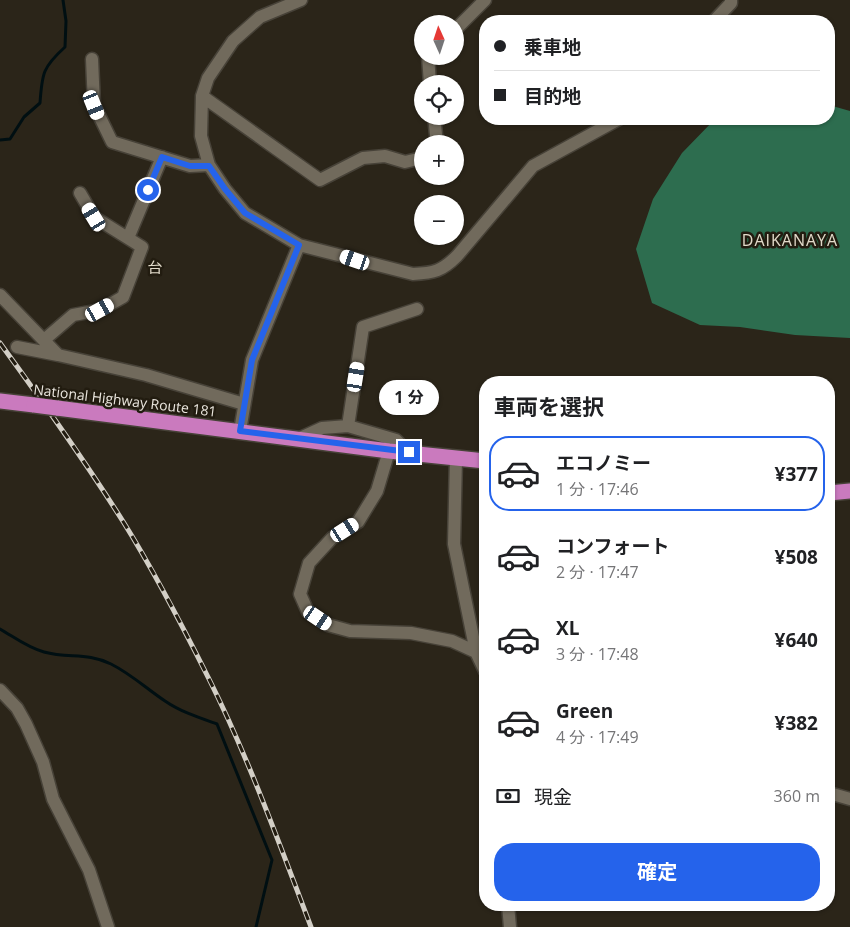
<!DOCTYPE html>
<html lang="ja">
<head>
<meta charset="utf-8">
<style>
  :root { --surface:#fff; --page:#f2f2f2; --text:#202124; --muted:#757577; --line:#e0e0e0; --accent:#2563eb }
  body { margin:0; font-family:"Open Sans","Noto Sans JP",sans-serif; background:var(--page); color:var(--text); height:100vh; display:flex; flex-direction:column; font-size:19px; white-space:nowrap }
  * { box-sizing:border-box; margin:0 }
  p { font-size:16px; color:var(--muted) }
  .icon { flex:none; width:28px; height:28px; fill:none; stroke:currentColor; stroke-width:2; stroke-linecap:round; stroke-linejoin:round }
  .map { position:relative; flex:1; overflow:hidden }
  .drawer { position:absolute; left:479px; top:376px; width:356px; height:535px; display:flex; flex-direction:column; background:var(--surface); border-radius:20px; box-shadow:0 1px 4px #0004 }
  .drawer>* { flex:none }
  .banner { position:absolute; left:479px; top:15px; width:356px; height:110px; border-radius:20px; box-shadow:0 1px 4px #0004; display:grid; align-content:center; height:110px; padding:0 15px; background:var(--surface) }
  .needle { width:32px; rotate:357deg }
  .fabs { position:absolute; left:414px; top:15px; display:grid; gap:10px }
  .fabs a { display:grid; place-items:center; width:50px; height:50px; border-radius:50%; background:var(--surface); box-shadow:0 1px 4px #0004; font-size:25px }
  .end { position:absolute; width:22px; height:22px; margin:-11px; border:6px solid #2563eb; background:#fff; box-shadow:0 0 0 2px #fff }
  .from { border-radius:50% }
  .bubble { position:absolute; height:35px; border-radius:18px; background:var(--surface); box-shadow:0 1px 4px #0004; font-size:16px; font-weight:700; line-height:35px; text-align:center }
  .car { position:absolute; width:15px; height:30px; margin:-15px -8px; border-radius:6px; box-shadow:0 0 4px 1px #0007; background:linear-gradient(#fff 24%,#345 0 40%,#fff 0 76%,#345 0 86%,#fff 0) }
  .banner b { display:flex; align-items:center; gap:18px; height:48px; font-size:19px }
  .banner b+b { border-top:1px solid var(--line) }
  .banner i { width:12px; height:12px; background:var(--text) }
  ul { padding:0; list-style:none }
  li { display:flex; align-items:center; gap:15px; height:75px; margin:0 10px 8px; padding:0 5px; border:2px solid transparent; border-radius:20px }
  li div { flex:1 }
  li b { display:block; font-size:19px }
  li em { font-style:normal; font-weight:700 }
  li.active { border-color:var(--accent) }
  li>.icon { width:45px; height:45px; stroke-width:1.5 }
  h2 { padding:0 15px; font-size:22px; line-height:60px }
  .pay { display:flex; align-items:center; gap:12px; height:55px; padding:0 15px; font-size:19px }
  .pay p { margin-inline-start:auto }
  .button { display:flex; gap:10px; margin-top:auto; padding:10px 15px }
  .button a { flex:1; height:58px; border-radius:20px; background:var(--accent); color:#fff; font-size:20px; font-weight:700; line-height:58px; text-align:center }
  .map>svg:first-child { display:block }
  .forest { fill:#2d6d4f }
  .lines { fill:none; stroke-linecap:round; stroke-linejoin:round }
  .stream { stroke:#000f12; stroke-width:3 }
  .minor-casing { stroke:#474238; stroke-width:15 }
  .highway-casing { stroke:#474238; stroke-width:18 }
  .minor { stroke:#716a5c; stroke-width:12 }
  .highway { stroke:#ca7abe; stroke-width:15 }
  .rail-casing { stroke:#d3cfc6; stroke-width:5 }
  .rail { stroke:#221c10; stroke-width:3; stroke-dasharray:9; stroke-linecap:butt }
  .highway-bridge-casing { stroke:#474238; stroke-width:18; stroke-linecap:butt }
  .highway-bridge { stroke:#ca7abe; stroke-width:15 }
  .route { stroke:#2563eb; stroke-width:6 }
  .labels { text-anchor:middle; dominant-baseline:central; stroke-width:5; stroke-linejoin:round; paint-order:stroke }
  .street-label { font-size:14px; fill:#eae6de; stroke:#221c10 }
  .neighbourhood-label { font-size:15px; fill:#e1dac9; stroke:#221c10 }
  .quarter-label { font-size:16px; letter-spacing:1px; fill:#e1dac9; stroke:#221c10 }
</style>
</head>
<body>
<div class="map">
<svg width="850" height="927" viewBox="0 0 850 927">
  <rect width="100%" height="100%" fill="#2b2519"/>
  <!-- forest -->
  <path class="forest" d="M829,105l21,6v227l-55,-3 -55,-8 -40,-2 -48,-22 -16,-54 17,-50 29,-46 33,-34h114z"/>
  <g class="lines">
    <!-- stream -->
    <path class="stream" d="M0,140l10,-1 14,-22 16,-14c2,-30 3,-36 25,-56l1,-26 -3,-21
      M0,629c14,8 28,19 44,23 25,7 42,0 67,12 20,10 36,25 54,37 16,11 35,17 52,23l55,136 -16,67"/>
    <defs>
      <path id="minor" d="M301,0l-41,17 -27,24 -25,37 -6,18 -1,40 8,29 16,24 20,24 54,32 114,29c21,-1 29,-3 44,-18l76,-90 86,-47
        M714,21l17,-18v-3
        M455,30l30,-30
        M428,56l2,28
        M92,59l2,46 18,37 78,24 19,-1
        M202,96l118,84 43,-22 22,-2 20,6 17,-4
        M434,116l3,28
        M128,238l34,-81
        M0,295l58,60 88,20 98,29
        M44,340l29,-25 27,-5 23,-13 19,-50 -48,-30 -14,-24
        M17,347l41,8
        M348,426l15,-99 54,-18
        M240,431l12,-71 47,-115
        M298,439l24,-11 26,-2 48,14 13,13
        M389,451l-12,40 -19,31 -26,16 -23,25 -9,31 8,18 20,13 22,6 61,2 41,8 24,11
        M456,458l-2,86 22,108 9,19
        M0,690l17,18 9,16 17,38 10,37 36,71 19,57
        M829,793l21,6
        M508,905l2,22"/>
      <path id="highway" d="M0,401l34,4
        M57,408l332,43 96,10
        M829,493l21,-2"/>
    </defs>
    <!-- minor casing -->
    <use href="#minor" class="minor-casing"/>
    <!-- highway casing -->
    <use href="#highway" class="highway-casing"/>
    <!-- minor -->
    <use href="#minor" class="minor"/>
    <!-- highway -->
    <use href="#highway" class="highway"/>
    <defs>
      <path id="rail" d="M0,343c43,59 85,118 124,180 31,50 59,104 85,156 40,80 70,164 102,248"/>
    </defs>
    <!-- rail casing -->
    <use href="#rail" class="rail-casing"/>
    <!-- rail -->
    <use href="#rail" class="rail"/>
    <defs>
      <path id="highway-bridge" d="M34,405l23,3"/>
    </defs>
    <!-- highway-bridge casing -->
    <use href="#highway-bridge" class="highway-bridge-casing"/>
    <!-- highway-bridge -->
    <use href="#highway-bridge" class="highway-bridge"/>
  </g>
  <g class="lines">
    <!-- route -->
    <path class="route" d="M148,190l14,-33 28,9h19l16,23 20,24 54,32 -47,115 -12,71 169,21"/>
  </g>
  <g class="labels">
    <!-- street labels -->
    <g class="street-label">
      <text transform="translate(125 400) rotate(7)">National Highway Route 181</text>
    </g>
    <!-- neighbourhood labels -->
    <g class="neighbourhood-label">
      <text x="155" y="267">台</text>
    </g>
    <!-- quarter labels -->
    <g class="quarter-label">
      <text x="790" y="240">DAIKANAYA</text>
    </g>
  </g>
</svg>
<div class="fabs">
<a><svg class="needle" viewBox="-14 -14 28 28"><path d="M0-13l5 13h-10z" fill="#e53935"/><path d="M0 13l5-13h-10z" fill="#757577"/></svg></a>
<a><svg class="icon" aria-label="locate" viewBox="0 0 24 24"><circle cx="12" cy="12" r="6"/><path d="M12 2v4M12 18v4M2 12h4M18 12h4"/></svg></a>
<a>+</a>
<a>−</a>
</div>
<i class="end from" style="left:148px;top:190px"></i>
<i class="end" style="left:409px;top:452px"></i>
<div class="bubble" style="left:379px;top:380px;width:60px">1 分</div>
<i class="car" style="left:94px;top:105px;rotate:158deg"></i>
<i class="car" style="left:94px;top:217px;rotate:329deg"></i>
<i class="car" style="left:355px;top:260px;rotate:289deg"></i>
<i class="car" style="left:100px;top:310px;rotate:61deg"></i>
<i class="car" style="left:356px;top:377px;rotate:9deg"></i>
<i class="car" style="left:345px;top:530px;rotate:58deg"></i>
<i class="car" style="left:318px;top:618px;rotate:124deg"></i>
<div class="banner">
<b><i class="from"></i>乗車地</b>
<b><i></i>目的地</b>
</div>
<section class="drawer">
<h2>車両を選択</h2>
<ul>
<li class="active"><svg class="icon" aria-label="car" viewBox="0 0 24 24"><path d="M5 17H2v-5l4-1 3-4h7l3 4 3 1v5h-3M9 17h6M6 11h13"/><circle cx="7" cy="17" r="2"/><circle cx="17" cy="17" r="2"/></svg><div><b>エコノミー</b><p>1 分 · 17:46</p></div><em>¥377</em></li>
<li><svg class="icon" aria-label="car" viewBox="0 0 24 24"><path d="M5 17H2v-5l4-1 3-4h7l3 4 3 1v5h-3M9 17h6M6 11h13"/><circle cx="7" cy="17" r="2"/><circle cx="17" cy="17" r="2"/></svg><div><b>コンフォート</b><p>2 分 · 17:47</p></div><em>¥508</em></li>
<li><svg class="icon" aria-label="car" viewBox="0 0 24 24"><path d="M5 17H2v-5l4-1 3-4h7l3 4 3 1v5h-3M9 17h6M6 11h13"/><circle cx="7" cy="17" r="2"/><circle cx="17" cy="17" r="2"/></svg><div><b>XL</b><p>3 分 · 17:48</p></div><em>¥640</em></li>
<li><svg class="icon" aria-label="car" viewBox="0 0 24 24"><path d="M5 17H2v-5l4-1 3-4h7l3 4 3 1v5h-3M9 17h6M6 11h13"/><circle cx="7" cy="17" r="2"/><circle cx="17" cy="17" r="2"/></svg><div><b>Green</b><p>4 分 · 17:49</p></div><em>¥382</em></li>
</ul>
<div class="pay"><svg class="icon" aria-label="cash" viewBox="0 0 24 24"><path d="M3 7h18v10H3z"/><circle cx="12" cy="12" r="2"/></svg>現金<p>360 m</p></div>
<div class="button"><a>確定</a></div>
</section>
</div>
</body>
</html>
